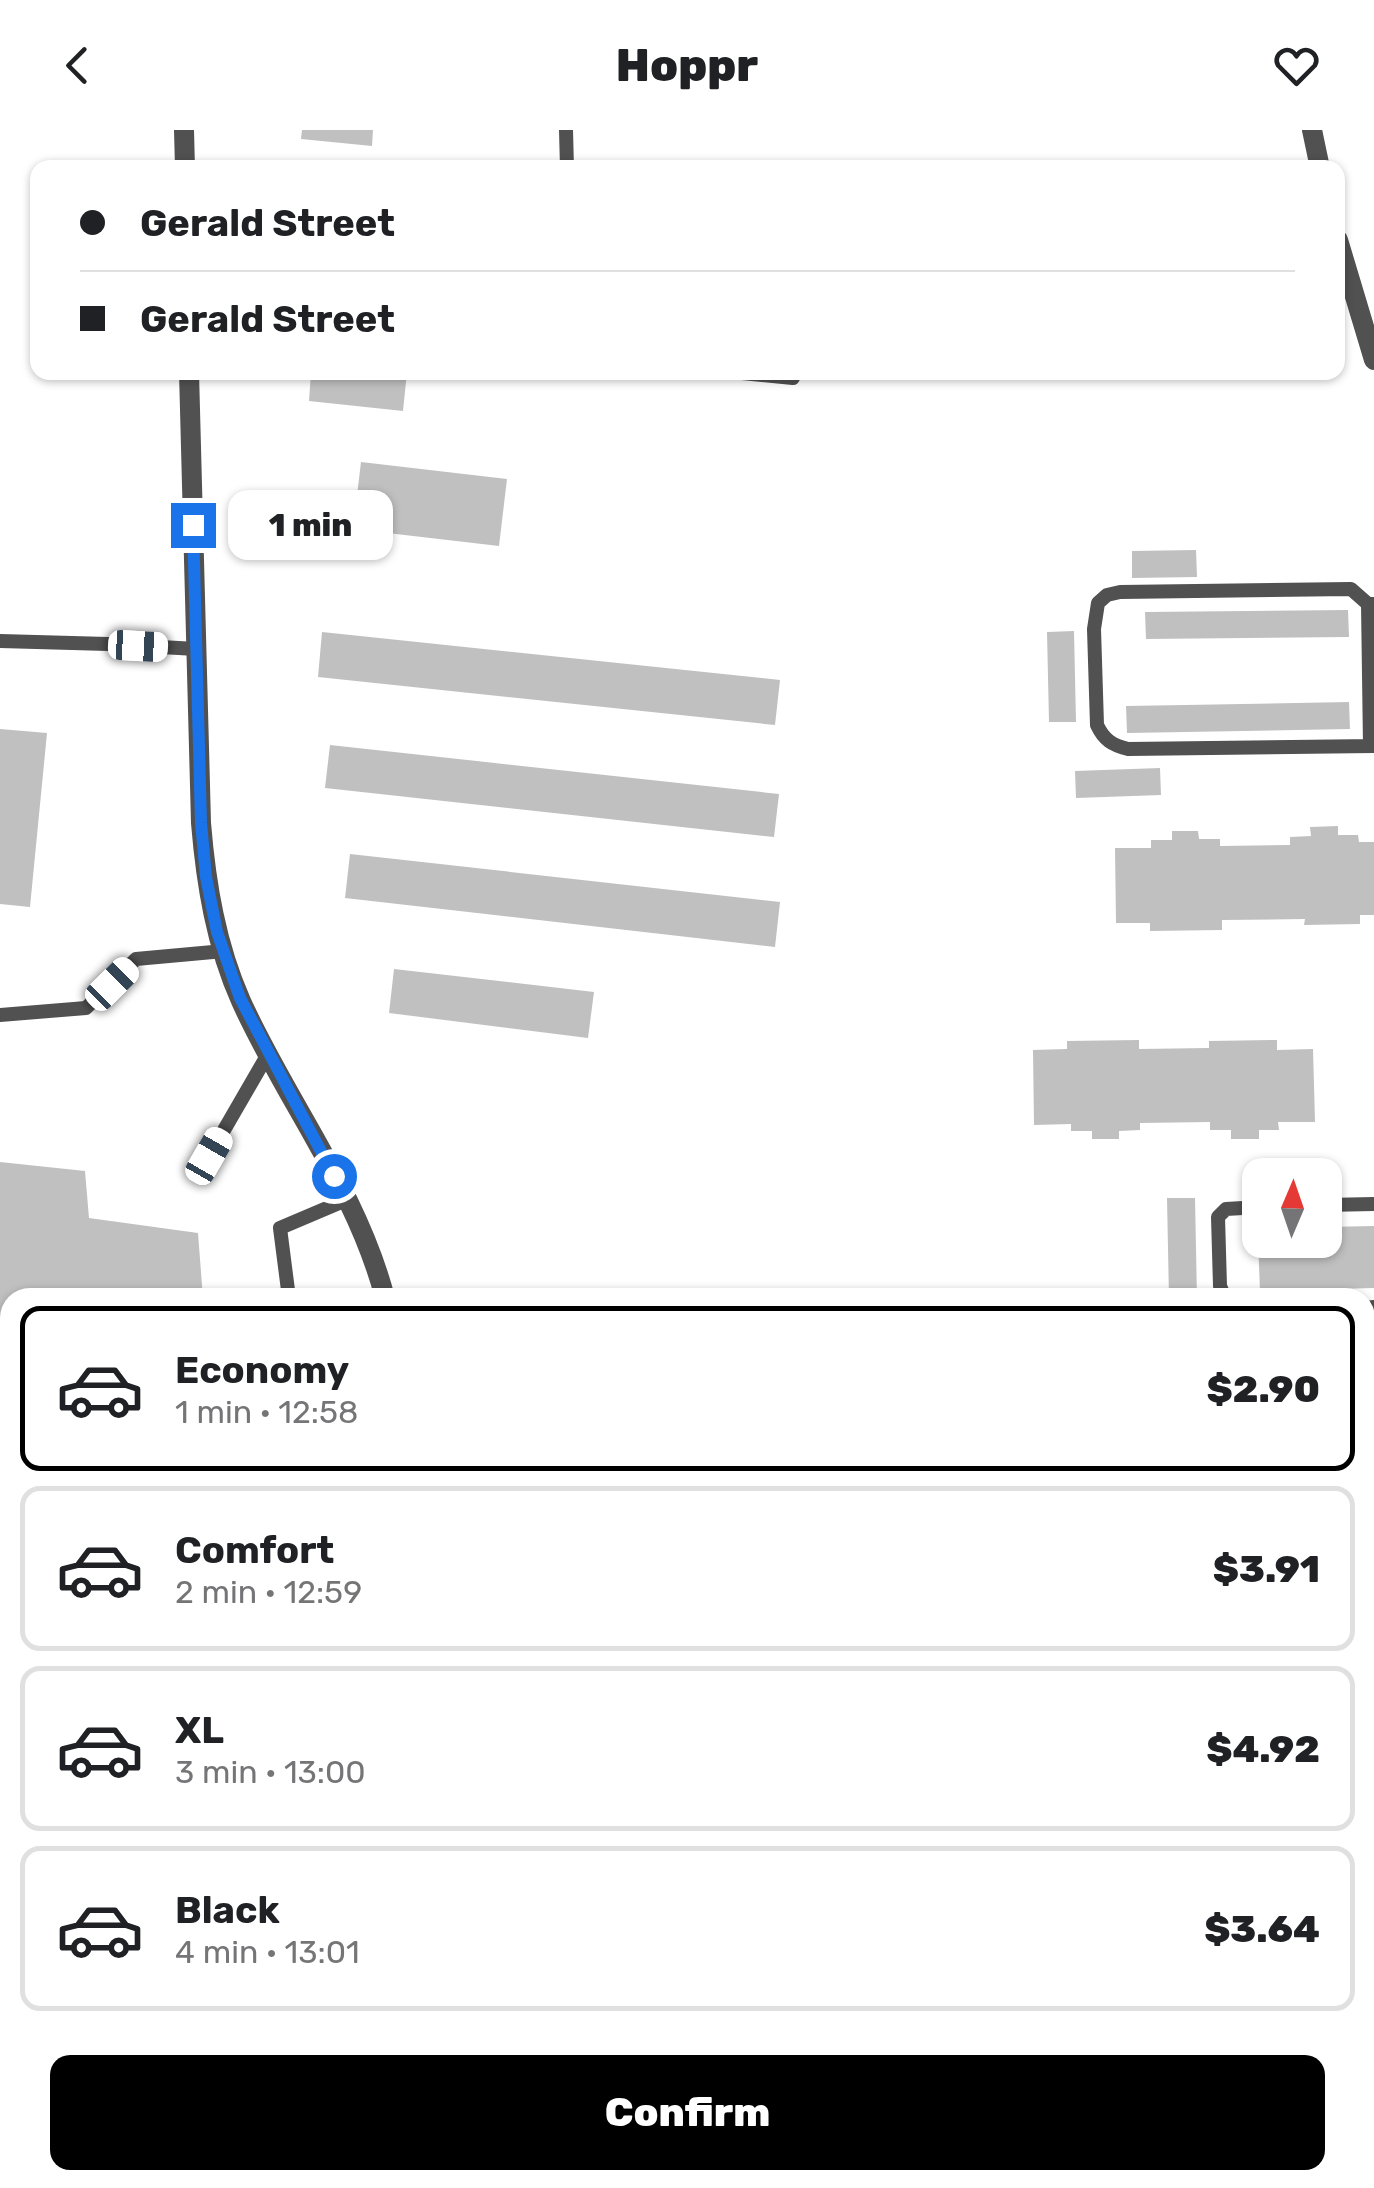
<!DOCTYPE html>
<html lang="en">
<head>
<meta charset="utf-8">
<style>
  :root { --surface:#fff; --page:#f2f2f2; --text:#202124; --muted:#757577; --line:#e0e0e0; --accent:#000 }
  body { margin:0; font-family:Rubik,sans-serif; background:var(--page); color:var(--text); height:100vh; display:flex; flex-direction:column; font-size:38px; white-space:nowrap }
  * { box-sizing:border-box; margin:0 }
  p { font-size:32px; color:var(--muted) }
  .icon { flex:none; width:55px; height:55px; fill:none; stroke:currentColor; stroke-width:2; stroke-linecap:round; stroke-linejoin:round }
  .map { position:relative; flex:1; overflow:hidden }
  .panel { position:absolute; left:0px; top:1158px; width:1375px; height:902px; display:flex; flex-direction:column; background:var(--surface); border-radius:30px 30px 0 0; box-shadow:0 2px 8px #0004 }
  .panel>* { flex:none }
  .banner { position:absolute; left:30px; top:30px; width:1315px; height:220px; border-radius:20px; box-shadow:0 2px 8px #0004; display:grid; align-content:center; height:220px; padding:0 50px; background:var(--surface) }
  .needle { width:65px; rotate:2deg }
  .fabs { position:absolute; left:1242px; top:1028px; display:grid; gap:20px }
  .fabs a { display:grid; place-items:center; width:100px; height:100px; border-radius:20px; background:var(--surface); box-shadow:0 2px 8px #0004; font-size:50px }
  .end { position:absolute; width:45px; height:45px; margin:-22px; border:12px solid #1a73e8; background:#fff; box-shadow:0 0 0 5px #fff }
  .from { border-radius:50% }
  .bubble { position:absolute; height:70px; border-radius:20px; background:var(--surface); box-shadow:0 2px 8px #0004; font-size:32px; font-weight:800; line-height:70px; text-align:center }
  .car { position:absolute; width:30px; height:60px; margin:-30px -15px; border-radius:12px; box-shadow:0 0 8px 2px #0007; background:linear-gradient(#fff 24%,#345 0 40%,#fff 0 76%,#345 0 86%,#fff 0) }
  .banner b { display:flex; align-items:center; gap:35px; height:95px; font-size:38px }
  .banner b+b { border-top:2px solid var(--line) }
  .banner i { width:25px; height:25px; background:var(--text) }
  ul { padding:18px 0 0; list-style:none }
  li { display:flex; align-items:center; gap:30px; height:165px; margin:0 20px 15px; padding:0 30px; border:5px solid var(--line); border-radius:20px }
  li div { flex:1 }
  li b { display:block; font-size:38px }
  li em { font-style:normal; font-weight:800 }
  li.selected { border-color:var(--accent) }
  li>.icon { width:90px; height:90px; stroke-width:1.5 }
  .button { display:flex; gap:20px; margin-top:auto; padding:20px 50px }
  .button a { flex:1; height:115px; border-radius:20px; background:var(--accent); color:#fff; font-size:40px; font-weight:800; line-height:115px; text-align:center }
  header { display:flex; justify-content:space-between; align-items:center; height:130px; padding:0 50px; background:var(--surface); font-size:45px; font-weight:800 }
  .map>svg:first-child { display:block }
  .building { fill:#c0c0c0 }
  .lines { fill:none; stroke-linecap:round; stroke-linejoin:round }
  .service { stroke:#515151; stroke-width:14 }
  .minor { stroke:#515151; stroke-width:20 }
  .tertiary { stroke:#515151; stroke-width:20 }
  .route { stroke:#1a73e8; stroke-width:12 }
</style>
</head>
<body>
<header><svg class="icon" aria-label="back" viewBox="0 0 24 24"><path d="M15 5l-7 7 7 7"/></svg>Hoppr<svg class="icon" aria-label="heart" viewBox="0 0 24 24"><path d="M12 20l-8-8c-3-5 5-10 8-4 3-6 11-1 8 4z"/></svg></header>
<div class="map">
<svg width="1374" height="2058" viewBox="0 0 1374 2058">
  <rect width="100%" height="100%" fill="#fff"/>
  <!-- building -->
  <path class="building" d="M302,0h71l-1,16 -71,-7z
    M311,242h96l-4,39 -94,-10z
    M361,332l146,17 -8,67 -146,-17z
    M1196,420l1,27 -65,1v-27z
    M1348,480l1,27 -203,2 -1,-27z
    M1074,501l2,91h-27l-2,-90z
    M322,502l458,48 -5,45 -457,-48z
    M1349,572l1,27 -223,4 -1,-27z
    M0,599l47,4 -17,174 -30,-3z
    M330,615l449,49 -5,43 -449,-49z
    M1160,638l1,27 -85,3 -1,-27z
    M1338,696v9h20l1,7h15v73h-14v9l-56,1 1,-6 -83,1v10l-72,1v-8h-34l-1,-75h36v-8h21v-9h26l1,8h21v7l70,-1v-8l21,-1 -1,-9z
    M350,724l430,48 -5,45 -430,-49z
    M394,839l200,23 -6,46 -199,-25z
    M1139,910v9l70,-1v-7l68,-1v10l36,-1 2,73h-37l1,8h-20v9h-28v-9h-21v-8l-70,1v7l-21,1v8h-27v-8h-21v-7l-37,1 -1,-75 34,-1v-8z
    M0,1032l85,9 4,47 109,15 5,65h-193v42l-10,-1z
    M1167,1068h28l2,100h-28z
    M1374,1096v62l-114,3 -2,-51h67v-13z
    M1374,1268v75h-9v-74z
    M0,1653l10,1v134l-10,-1z
    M1365,1696l9,1 -6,78 -3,-1z
    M3,2038l7,1v11h349l24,3v-3h34l-1,8h-415z"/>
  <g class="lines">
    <!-- service -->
    <path class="service" d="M566,0l1,38
      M732,242l61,6
      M1368,474l2,142
      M1374,474h-6l-17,-15 -231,3 -13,3 -9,8 -4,26 3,96c7,15 15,20 31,24l246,-3
      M0,511l108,3 88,5
      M0,885l86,-7 50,-49 88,-8
      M209,1026l59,-102
      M1325,1075l49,-1
      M289,1168l-9,-70 66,-28
      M1225,1168l-5,-12 -2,-69 8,-8 34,-2
      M1365,1178l9,-1"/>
    <!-- minor -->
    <path class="minor" d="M184,0l1,38
      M189,242l12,451c5,61 15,122 40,178 45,100 116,189 144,297"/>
    <!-- tertiary -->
    <path class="tertiary" d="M1312,0l8,38
      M1338,110l36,120
      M0,1421l10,1
      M1365,1579l9,1"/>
  </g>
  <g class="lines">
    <!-- route -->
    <path class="route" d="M193,395l8,298 5,54 11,55 23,66 94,178"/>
  </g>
</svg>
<div class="fabs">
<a><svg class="needle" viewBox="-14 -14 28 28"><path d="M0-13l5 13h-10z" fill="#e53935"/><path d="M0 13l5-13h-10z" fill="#757577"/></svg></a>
</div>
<i class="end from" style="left:334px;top:1046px"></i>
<i class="end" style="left:193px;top:395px"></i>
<div class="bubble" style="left:228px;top:360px;width:165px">1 min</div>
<i class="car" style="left:138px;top:516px;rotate:93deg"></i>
<i class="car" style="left:112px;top:854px;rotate:45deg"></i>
<i class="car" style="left:209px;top:1026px;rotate:30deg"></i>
<div class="banner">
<b><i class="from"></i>Gerald Street</b>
<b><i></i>Gerald Street</b>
</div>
<section class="panel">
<ul>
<li class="selected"><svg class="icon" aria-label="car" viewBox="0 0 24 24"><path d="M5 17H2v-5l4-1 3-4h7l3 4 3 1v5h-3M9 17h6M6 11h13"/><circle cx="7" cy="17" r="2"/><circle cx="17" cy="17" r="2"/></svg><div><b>Economy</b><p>1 min · 12:58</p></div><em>$2.90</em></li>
<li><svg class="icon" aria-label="car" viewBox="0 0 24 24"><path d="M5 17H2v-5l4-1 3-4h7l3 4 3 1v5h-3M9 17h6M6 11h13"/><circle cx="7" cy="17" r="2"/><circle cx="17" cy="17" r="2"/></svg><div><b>Comfort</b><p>2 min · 12:59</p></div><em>$3.91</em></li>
<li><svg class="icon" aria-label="car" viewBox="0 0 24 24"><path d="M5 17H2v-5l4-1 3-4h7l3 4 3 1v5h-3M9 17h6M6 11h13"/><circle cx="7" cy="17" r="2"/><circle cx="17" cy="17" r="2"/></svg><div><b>XL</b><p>3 min · 13:00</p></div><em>$4.92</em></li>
<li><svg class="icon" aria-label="car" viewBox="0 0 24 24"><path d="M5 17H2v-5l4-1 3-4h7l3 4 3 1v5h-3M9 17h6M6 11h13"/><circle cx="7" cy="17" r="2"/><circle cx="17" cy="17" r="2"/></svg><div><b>Black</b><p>4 min · 13:01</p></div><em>$3.64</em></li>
</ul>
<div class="button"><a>Confirm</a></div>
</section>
</div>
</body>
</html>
